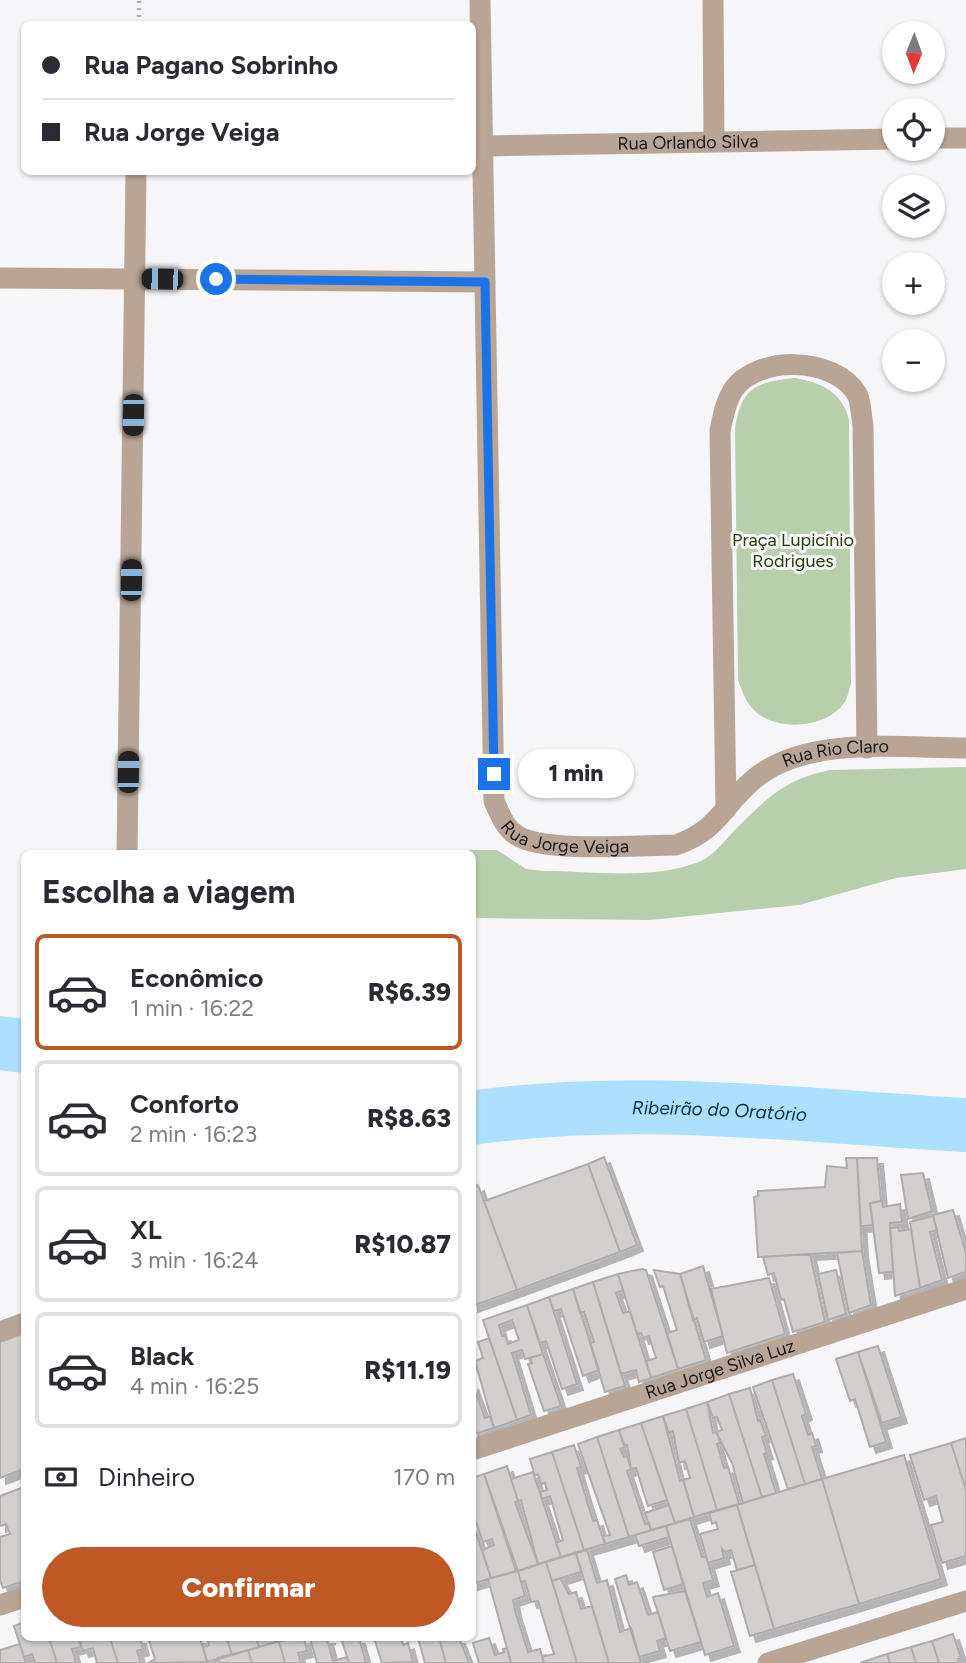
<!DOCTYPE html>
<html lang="pt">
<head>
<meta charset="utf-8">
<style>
  :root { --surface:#fff; --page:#f2f2f3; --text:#2b2b33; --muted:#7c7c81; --line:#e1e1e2; --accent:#be5926 }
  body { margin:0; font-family:Figtree,sans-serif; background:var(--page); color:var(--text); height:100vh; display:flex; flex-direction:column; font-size:26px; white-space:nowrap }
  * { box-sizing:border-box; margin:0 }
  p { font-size:23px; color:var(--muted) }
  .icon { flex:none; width:38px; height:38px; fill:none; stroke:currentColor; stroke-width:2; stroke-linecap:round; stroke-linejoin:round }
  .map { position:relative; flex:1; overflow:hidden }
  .sheet { position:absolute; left:21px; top:850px; width:455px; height:791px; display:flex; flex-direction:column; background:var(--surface); border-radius:10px; box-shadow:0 2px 5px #0004 }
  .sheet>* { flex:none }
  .guide { position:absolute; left:21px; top:21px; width:455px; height:154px; border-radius:10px; box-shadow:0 2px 5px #0004; display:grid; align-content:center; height:154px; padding:0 21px; background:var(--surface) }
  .needle { width:46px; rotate:181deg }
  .tools { position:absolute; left:882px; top:21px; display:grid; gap:14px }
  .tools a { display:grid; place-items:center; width:63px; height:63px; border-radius:50%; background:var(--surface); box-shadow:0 2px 5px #0004; font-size:35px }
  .end { position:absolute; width:32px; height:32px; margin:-16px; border:9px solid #1a73e8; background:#fff; box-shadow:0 0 0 4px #fff }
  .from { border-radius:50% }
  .bubble { position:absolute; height:49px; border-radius:24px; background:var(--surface); box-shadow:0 2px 5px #0004; font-size:23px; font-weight:800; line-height:49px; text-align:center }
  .car { position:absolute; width:21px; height:42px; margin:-21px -10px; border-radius:9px; box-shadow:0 0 5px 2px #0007; background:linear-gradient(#222 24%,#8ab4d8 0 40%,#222 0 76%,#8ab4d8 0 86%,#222 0) }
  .guide b { display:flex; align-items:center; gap:24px; height:66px; font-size:26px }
  .guide b+b { border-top:2px solid var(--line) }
  .guide i { width:18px; height:18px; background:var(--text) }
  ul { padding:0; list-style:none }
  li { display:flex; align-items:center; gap:21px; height:116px; margin:0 14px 10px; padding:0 7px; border:4px solid var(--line); border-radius:10px }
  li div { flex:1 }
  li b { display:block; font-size:26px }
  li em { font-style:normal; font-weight:800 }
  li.current { border-color:var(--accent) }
  li>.icon { width:63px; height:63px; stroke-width:1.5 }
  h2 { padding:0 21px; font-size:32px; line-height:84px }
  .pay { display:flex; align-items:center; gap:18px; height:77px; padding:0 21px; font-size:26px }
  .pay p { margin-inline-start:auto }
  .button { display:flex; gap:14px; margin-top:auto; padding:14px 21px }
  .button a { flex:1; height:80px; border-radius:42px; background:var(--accent); color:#fff; font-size:28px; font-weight:800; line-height:80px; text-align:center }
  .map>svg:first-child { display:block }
  .green { fill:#b7cfac }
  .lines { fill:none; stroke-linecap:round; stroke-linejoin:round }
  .river { stroke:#addffe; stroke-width:54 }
  .building { fill:#d2cfce; stroke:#aeabaa; stroke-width:2; fill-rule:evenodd; filter:url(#shadow) }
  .path { stroke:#afafb1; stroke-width:4.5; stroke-dasharray:2 5; stroke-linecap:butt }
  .minor { stroke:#b8a596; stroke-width:21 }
  .route { stroke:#1a73e8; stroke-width:9 }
  .labels { text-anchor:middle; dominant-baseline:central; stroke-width:6; stroke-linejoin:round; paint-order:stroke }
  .street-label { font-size:18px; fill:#171718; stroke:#f6f6f8 }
  .park-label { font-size:18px; fill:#1e4203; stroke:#f6f6f8 }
  .water-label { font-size:19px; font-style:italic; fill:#063146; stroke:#f6f6f8 }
</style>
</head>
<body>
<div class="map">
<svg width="966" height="1663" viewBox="0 0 966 1663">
  <defs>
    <filter id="shadow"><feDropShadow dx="6" dy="6" stdDeviation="0" flood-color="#0004"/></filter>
  </defs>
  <rect width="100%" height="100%" fill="#f6f6f8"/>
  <!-- green -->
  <path class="green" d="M795,378c26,5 47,13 54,42l2,264c-2,5 -3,12 -5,16 -17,29 -71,33 -93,9 -8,-8 -11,-19 -15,-29l-3,-251c6,-41 20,-47 60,-51z
    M966,767v102l-70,9 -97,27 -149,15 -177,-2 -1,-64h-3v-4h28l29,19 19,2c47,0 105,9 151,-8 15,-5 26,-19 37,-31 32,-32 51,-53 97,-62z"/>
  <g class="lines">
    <!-- river -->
    <g class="river">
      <path d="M0,1043l24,3"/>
      <path id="s1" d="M472,1118c164,-24 330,-2 494,7"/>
    </g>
  </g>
  <!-- building -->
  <path class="building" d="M604,1157l33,88 -17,7 -32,-88z
    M846,1158h11l5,93 -104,6 -4,-60 4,-1v-5l67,-4 2,-21 20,2z
    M857,1158h20l4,43 -11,2 3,22 -12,1z
    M588,1164l32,88 -103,38 -33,-89z
    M923,1173l9,38 -24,8 -7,-44z
    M478,1185l39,105 -45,16v-118z
    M882,1201l1,6 17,-3 2,18 -12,1 3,49 -14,1 -9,-70z
    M953,1210l13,43v19l-18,6 -15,-63z
    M933,1216l4,14 -7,2 12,48 -22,8 -10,-66z
    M898,1227l1,4 12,-2 9,59 -25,8 -5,-68z
    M862,1251l9,54 -22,8 -12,-60z
    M810,1254l15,68 -32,10 -9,-33 -3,1 -7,-27 -6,2 -5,-18z
    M703,1266l20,70 -19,6 -7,-24 -4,2 -13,-46z
    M642,1269l4,1 32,99 -27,9 -5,-17 10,-3 -7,-22 -6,2 -2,-5 -4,1 -19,-60z
    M654,1270l26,4 26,86 -28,9 -11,-36 10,-3 -14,-44 -3,1z
    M836,1270l10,44 -18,6 -10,-46z
    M618,1274l5,16 -7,3 7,20 7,-2 21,67 -12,4 -3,-12 -15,4 -28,-92z
    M769,1278l16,56 -58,19 -16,-64z
    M593,1282l32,104 -20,6 -15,-49 4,-1 -10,-30 -4,1 -7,-24z
    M573,1289l26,81 -16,6 -22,-67 -7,2 -5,-14z
    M549,1297l28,87 -15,5 -16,-48 -6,2 -13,-38z
    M527,1305l16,49 -18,5 -3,-9 -10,3 19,62 -14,5 -34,-100zM512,1320l7,20 -11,4 -3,-9 -3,1 -3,-11z
    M24,1331v138l-24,9v-138z
    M489,1338l28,82 -23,8 -19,-67 8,-3 -5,-16z
    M878,1346l23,71 -19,6 -24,-71z
    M858,1352l28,90 -16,5 -15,-48 -5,2 -14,-42z
    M543,1354l18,52 -17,5 -16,-47 4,-1 -2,-5z
    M793,1374l13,40 -4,2 6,19 4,-2 4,13 -4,1 10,32 -17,5 -33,-104z
    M772,1380l33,104 -17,5 -35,-102z
    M472,1383l13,35 5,-2 4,12 -22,7z
    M750,1388l8,33 2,-1 6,16 -4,1 5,16 -3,1 12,39 -14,4 -33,-103z
    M729,1394l33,103 -19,6 -11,-40 -16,-31 6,-2 -5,-13 -4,1 -6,-16z
    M707,1402l6,31 4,-1 3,11 -3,1 7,24 4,-1 11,37 -22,6 -31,-101z
    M686,1409l31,101 -23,7 -11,-37 7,-2 -5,-17 -6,2 -6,-32 -4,2 -6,-17z
    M663,1416l17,65 3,-2 11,38 -19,6 -34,-100z
    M641,1423l26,77 -19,6 -12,-38 -5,1 -4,-24 -3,1 -5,-16z
    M619,1430l6,17 -5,2 4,8 3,-1 4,13 -4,2 18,53 4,-1 2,7 -22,7 -32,-100z
    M597,1437l32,100 -24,7 -2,-8 7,-1 -32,-91z
    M966,1438v52l-15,-47z
    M951,1443l15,47v66l-24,7 -11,-38 12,-3 -7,-26 -12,4 -14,-45z
    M574,1445l7,22 -4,1 16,53 4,-1 8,24 -21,6 -32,-98z
    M552,1452l32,98 -23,7 -5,-14 7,-3 -13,-44 -8,3 -2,-7 7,-2 -2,-7 -4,1 -3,-10 -3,2 -5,-17z
    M904,1455l37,124 -82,25 -37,-125z
    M507,1466l11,35 -3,1 23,62 -20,7 -34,-97z
    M533,1472l28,85 -23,7 -17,-64 -3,1 -7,-22z
    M484,1474l32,97 -25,7 -9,-28 12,-5 -2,-6 -9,3 -11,-31v-33z
    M822,1479l37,125 -85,25 -37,-124z
    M24,1487v94l-21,7 -3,-8v-43l10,-3 -4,-10 -6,2v-30z
    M669,1505l6,18 -24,7 -6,-17z
    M737,1505l18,60 -18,5 -6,-20 -6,2 -3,-3 2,9 -16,5 -8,-29 18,-5 -2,-7 -4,2 -3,-11z
    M690,1519l12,38 4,-1 7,24 -10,3 4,14 11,-4 16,53 -29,9 -39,-129z
    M472,1521l19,57 -19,6z
    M666,1526l3,11 -30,9 -4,-11z
    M672,1546l11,38 -19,6 -11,-38z
    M587,1550l10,33 10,-3 13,52 11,-4 10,35h-32l-33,-110z
    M576,1553l5,19 -29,9 -6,-19z
    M546,1562l6,19 25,82h-33l-2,-6 12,-3 -16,-53 -7,1 -6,-21 -4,1 -3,-11z
    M755,1565l19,64 -24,7 -19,-64z
    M518,1571l7,25 -12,4 2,11 13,41 12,-3 4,14h-33l-23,-84z
    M626,1575l3,10 8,-3 11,33 10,-3 8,26 -9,3 3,10 -21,6 -24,-78z
    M560,1578l9,16 7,-2 5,17 11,-3 17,57h-32l-25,-82z
    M685,1591l16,51 -31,9 -17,-54z
    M24,1622v16h25l8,25h-22l-3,-9 -8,3 -10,-31z
    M953,1634l8,24 -3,1 1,4h-20l-7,-22z
    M49,1638h30l2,9 -9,2 4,14h-19z
    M79,1638h31l8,25h-21l-4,-15 -10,3z
    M110,1638h30l3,11 -6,2 4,12h-23z
    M148,1638h52l7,24 -59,1 7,-4z
    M207,1638h20l5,17 -25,7 -4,-15 6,-2z
    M227,1638h29l3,9 -27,8z
    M256,1638h29v1l-26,8z
    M304,1638l3,13 -9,2 3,10h-16l-6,-22z
    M310,1638h20l-3,1 6,22 14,-4 2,6h-32z
    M341,1638h18l7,25h-17z
    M374,1638h27l2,7 5,-2 5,19 -31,1z
    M418,1638h21l7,25h-21z
    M439,1638h20l10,25h-23z
    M489,1638l6,17 9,-3 -1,-3 4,-1 4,15h-32l-6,-20z
    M279,1641l6,22h-33l-4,-13z
    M932,1641l7,22h-23l-5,-16z
    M20,1644l6,19h-26v-13z
    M911,1647l5,16h-26l-3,-9z
    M248,1650l4,13h-32l-2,-5z
    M887,1654l3,9h-30z"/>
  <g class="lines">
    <!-- path -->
    <path class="path" d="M139,24v-24"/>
    <!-- minor -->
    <g class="minor">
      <path id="s2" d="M480,0l14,801c6,13 11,28 24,35 28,17 122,9 158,9 44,-16 45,-38 77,-65 52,-45 148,-32 213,-32"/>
      <path d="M713,0l1,141"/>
      <path d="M933,138h33"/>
      <path id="s3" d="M482,146l412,-7"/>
      <path d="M0,278l485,4"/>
      <path d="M726,809l-6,-378c3,-14 5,-28 13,-41 24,-35 101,-34 124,4 4,7 4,22 6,31l4,323"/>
      <path d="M127,854l9,-682"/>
      <path d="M0,1332l24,-9"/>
      <path id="s4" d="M472,1450l494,-161"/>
      <path d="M0,1605l24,-8"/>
      <path d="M768,1663l198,-62"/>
    </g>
  </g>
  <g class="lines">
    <!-- route -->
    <path class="route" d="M216,279l269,3 9,492"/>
  </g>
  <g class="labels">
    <!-- street labels -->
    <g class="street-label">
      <text stroke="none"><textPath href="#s3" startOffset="206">Rua Orlando Silva</textPath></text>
      <text stroke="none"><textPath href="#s2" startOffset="1195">Rua Rio Claro</textPath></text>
      <text stroke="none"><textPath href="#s2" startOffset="891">Rua Jorge Veiga</textPath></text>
      <text stroke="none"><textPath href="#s4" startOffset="261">Rua Jorge Silva Luz</textPath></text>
    </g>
    <!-- park labels -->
    <g class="park-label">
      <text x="793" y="540">Praça Lupicínio<tspan x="793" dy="21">Rodrigues</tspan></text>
    </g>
    <!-- water labels -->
    <g class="water-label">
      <text stroke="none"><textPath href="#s1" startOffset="248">Ribeirão do Oratório</textPath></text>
    </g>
  </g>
</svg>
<div class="tools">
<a><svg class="needle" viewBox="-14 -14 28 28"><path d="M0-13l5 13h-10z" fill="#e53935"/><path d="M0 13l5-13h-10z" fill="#7c7c81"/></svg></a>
<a><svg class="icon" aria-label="locate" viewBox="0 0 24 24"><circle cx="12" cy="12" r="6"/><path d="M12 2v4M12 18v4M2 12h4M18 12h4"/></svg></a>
<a><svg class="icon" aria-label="layers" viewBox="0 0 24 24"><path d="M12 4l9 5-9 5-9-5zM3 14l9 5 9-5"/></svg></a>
<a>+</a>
<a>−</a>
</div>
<i class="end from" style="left:216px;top:279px"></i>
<i class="end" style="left:494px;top:774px"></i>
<div class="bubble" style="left:518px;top:749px;width:116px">1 min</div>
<i class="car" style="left:162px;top:279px;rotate:271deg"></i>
<i class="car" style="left:133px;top:415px;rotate:181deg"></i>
<i class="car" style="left:131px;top:580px;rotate:1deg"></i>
<i class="car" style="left:128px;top:772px;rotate:1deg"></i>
<div class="guide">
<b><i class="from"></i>Rua Pagano Sobrinho</b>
<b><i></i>Rua Jorge Veiga</b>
</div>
<section class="sheet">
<h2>Escolha a viagem</h2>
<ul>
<li class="current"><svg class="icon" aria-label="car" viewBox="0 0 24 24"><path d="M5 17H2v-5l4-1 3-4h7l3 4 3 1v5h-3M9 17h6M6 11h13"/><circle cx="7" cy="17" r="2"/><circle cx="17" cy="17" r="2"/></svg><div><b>Econômico</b><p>1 min · 16:22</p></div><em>R$6.39</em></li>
<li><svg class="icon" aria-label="car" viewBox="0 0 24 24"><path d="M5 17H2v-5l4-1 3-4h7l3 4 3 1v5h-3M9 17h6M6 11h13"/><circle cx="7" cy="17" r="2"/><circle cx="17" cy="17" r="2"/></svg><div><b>Conforto</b><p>2 min · 16:23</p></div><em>R$8.63</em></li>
<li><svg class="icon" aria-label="car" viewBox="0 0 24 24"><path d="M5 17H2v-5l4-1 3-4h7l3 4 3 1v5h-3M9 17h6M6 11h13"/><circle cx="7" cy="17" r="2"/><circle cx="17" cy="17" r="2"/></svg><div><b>XL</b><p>3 min · 16:24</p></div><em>R$10.87</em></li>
<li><svg class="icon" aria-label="car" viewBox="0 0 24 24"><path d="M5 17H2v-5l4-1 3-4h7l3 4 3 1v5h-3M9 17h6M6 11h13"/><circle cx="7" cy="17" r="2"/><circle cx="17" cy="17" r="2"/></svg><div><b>Black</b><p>4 min · 16:25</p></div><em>R$11.19</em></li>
</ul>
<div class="pay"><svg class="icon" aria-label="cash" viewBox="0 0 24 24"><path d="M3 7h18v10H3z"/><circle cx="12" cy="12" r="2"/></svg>Dinheiro<p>170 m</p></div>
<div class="button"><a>Confirmar</a></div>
</section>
</div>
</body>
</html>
